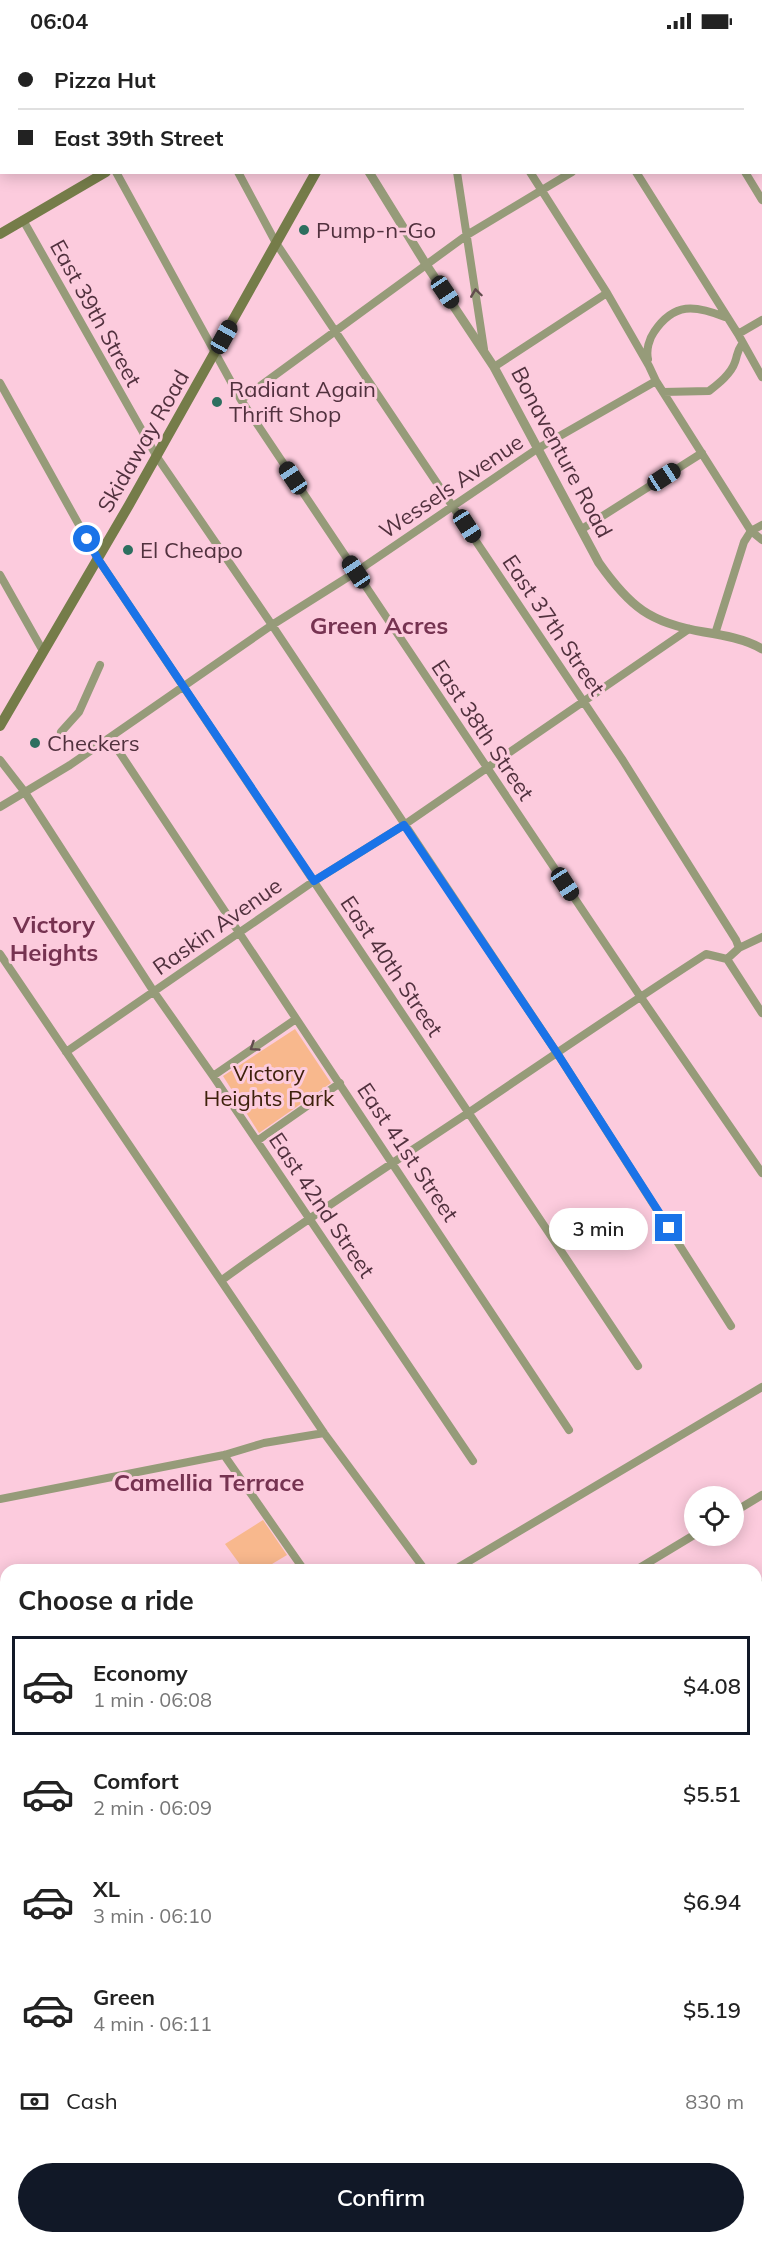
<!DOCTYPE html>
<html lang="en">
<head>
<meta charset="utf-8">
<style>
  :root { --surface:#fff; --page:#f2f2f2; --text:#222; --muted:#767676; --line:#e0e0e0; --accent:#111827 }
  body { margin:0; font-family:Mulish,sans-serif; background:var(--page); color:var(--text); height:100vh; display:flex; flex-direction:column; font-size:22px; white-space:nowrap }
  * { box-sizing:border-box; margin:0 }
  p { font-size:20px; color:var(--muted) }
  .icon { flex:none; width:33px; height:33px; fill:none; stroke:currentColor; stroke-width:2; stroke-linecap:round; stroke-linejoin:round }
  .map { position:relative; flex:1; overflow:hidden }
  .side { position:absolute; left:0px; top:1522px; width:762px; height:680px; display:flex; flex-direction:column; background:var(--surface); border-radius:18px 18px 0 0; box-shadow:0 3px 15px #0003 }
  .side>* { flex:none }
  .top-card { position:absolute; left:0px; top:0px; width:762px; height:132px; box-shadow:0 3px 15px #0003; display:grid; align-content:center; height:132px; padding:0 18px; background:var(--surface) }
  .buttons { position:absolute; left:684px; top:1444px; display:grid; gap:12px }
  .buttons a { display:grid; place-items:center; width:60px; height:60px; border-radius:50%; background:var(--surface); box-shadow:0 3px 15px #0003; font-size:30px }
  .end { position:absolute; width:27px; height:27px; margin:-14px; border:8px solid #1a73e8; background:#fff; box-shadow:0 0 0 3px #fff }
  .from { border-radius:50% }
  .bubble { position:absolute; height:42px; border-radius:21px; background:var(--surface); box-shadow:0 3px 15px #0003; font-size:20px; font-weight:600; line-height:42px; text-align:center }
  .car { position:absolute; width:18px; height:36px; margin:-18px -9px; border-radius:8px; box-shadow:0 0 4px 2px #0007; background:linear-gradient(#222 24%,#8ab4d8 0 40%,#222 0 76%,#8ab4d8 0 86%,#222 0) }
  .top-card b { display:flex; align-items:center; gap:21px; height:57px; font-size:22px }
  .top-card b+b { border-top:2px solid var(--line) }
  .top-card i { width:15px; height:15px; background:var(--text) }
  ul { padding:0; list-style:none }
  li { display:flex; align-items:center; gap:18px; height:99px; margin:0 12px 9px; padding:0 6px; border:3px solid transparent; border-radius:0px }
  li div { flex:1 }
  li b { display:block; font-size:22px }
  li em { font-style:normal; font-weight:600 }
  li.current { border-color:var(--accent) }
  li>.icon { width:54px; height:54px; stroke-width:1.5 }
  h2 { padding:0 18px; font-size:27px; line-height:72px }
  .pay { display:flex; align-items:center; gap:15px; height:66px; padding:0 18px; font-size:22px }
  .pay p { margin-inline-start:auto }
  .cta { display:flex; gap:12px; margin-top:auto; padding:12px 18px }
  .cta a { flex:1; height:69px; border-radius:36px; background:var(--accent); color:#fff; font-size:24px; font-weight:600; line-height:69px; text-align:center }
  .status { display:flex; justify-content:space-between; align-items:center; height:42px; padding:0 30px; background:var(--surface); direction:ltr }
  .status svg { height:16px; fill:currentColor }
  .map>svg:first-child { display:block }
  .green { fill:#f8b88d }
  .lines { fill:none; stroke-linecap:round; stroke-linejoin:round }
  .minor { stroke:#969b79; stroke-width:8 }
  .tertiary { stroke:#969b79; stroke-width:9 }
  .secondary { stroke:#757c49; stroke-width:10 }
  .primary { stroke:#5e6522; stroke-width:12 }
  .oneway { stroke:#624c4d }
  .route { stroke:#1a73e8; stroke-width:8 }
  .poi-dot { fill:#2d6f5f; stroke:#fccbdd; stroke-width:2 }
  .labels { text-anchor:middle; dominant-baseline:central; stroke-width:6; stroke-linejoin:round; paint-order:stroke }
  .poi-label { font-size:22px; fill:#51313e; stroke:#fccbdd; text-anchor:start }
  .street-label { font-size:22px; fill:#51313e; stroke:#fccbdd }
  .park-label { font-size:22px; fill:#3e210c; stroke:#fccbdd }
  .neighbourhood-label { font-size:24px; font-weight:bold; fill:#763351; stroke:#fccbdd }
</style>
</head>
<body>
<div class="status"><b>06:04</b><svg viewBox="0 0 49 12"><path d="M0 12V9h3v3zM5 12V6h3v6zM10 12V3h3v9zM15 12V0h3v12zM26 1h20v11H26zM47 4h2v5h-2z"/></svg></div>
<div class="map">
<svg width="762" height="2201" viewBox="0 0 762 2201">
  <rect width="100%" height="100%" fill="#fccbdd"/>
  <!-- green -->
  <path class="green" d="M295,987l36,54 -72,50 -36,-57z
    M263,1478l24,35 -25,15h-18l-19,-26z"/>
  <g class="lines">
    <!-- minor -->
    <path class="minor" d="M449,0l1,2
      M558,0v2
      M663,0l1,2
      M760,18l2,-1
      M116,130l125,228 399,596 122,177
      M238,130l38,71 346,516 114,181 3,8
      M457,130l27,177
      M530,130l77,121 42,73 7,15 95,150 11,9
      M636,130l102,162 24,43
      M745,130l17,28
      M23,178l134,237 115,168 285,428 174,273
      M738,292l24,-14
      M648,317c-2,-9 1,-20 6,-27 20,-30 41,-27 71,-15
      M494,325l113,-74
      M0,341l98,176 540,807
      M663,350l46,-1c9,-7 22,-17 26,-29 3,-8 1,-9 7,-18
      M241,358l226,-165 105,-63
      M582,487l120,-76
      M0,533l43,76
      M715,592l29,-92 7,-11 11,-6
      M61,690l18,-20 21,-47
      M110,696l459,692
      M0,718l24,31 130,201 59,84 260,385
      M0,765l70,-42 202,-140 84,-53 181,-123 119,-68
      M0,912l324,479 101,137
      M727,917l35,54
      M66,1010l248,-171 90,-56 285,-196
      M213,1034l83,-57
      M257,1099l83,-58
      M222,1238c81,-59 165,-113 249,-169 78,-53 156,-106 235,-157l21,5 12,-11 23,-11
      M224,1413l80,115
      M0,1457l224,-44 40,-12 60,-10
      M734,1470l28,-17
      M454,1528l308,-183
      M636,1528l58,-35
      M756,1545l6,-3
      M0,1802l6,-4
      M233,2196l1,5
      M303,2196l1,5
      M418,2196l2,5"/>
    <!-- tertiary -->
    <path class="tertiary" d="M369,130l58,94 67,101 105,196c31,44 51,60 105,69 18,3 42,7 58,17
      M756,1828l6,-3
      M0,2037l6,-1"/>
    <!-- secondary -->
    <path class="secondary" d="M331,2l2,-2
      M393,2v-2
      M410,2l2,-2
      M0,192l106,-62
      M0,684l129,-221 187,-333"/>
    <!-- primary -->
    <path class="primary" d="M0,1837l6,26
      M0,1903l6,28
      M66,2196l1,5
      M83,2196l1,5"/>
  </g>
  <!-- one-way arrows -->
  <defs><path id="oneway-chevron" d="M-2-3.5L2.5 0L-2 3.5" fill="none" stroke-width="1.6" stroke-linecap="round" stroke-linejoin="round" transform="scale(1.5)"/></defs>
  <g class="oneway">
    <use href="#oneway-chevron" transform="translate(476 251) rotate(-98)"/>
    <use href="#oneway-chevron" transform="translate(254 1005) rotate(146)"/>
  </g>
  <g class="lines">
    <!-- route -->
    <path class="route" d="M87,497l11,20 216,322 90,-56 153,228 112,175"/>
  </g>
  <!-- markers -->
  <g class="poi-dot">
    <circle cx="304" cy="188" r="6"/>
    <circle cx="217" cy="360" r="6"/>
    <circle cx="128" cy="508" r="6"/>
    <circle cx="35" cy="701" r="6"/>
  </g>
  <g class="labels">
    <!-- poi labels -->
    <g class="poi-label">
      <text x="316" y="188">Pump-n-Go</text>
      <text x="229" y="347">Radiant Again<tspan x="229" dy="25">Thrift Shop</tspan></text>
      <text x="140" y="508">El Cheapo</text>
      <text x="47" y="701">Checkers</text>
    </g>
    <!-- street labels -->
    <g class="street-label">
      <text transform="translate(96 271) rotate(61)">East 39th Street</text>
      <text transform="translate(143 399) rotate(-60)">Skidaway Road</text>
      <text transform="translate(562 410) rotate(62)">Bonaventure Road</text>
      <text transform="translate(451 444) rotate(-34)">Wessels Avenue</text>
      <text transform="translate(554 583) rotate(56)">East 37th Street</text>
      <text transform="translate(483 688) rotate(56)">East 38th Street</text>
      <text transform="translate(217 884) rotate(-35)">Raskin Avenue</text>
      <text transform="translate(392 924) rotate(56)">East 40th Street</text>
      <text transform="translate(408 1110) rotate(56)">East 41st Street</text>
      <text transform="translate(322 1163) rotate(56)">East 42nd Street</text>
    </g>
    <!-- park labels -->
    <g class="park-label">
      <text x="269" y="1031">Victory<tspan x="269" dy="25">Heights Park</tspan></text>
    </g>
    <!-- neighbourhood labels -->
    <g class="neighbourhood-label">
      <text x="379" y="583">Green Acres</text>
      <text x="54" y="882">Victory<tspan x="54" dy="28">Heights</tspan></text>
      <text x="209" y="1440">Camellia Terrace</text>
    </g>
  </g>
</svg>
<div class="buttons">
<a><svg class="icon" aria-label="locate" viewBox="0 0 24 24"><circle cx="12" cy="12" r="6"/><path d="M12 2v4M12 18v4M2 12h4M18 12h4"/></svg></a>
</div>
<i class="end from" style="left:87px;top:497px"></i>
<i class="end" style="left:669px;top:1186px"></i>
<div class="bubble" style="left:549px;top:1166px;width:99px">3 min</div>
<i class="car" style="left:445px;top:250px;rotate:146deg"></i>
<i class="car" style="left:224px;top:295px;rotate:29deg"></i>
<i class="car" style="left:664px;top:435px;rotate:57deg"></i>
<i class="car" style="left:293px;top:436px;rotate:326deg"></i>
<i class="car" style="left:467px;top:484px;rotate:147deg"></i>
<i class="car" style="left:356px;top:530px;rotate:326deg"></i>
<i class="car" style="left:565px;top:842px;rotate:147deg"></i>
<div class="top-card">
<b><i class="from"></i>Pizza Hut</b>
<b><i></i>East 39th Street</b>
</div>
<section class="side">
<h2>Choose a ride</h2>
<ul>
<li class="current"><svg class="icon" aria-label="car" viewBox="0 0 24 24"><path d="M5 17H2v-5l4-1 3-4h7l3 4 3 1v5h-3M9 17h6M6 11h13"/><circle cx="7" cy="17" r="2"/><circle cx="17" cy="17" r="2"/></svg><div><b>Economy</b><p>1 min · 06:08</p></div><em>$4.08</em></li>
<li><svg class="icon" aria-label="car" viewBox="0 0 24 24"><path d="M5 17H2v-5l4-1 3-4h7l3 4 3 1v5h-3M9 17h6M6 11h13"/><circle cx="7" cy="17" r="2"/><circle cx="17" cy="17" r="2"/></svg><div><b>Comfort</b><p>2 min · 06:09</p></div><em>$5.51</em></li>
<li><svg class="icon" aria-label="car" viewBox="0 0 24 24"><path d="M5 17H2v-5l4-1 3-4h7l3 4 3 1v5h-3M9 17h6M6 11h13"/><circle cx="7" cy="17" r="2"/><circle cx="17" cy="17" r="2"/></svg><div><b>XL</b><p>3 min · 06:10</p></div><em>$6.94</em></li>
<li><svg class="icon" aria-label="car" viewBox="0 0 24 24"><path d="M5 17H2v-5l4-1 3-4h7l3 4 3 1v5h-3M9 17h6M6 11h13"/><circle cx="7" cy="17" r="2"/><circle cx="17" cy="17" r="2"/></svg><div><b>Green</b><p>4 min · 06:11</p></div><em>$5.19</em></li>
</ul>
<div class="pay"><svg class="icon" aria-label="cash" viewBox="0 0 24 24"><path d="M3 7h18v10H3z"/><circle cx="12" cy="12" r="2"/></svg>Cash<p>830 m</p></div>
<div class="cta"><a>Confirm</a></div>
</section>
</div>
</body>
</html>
